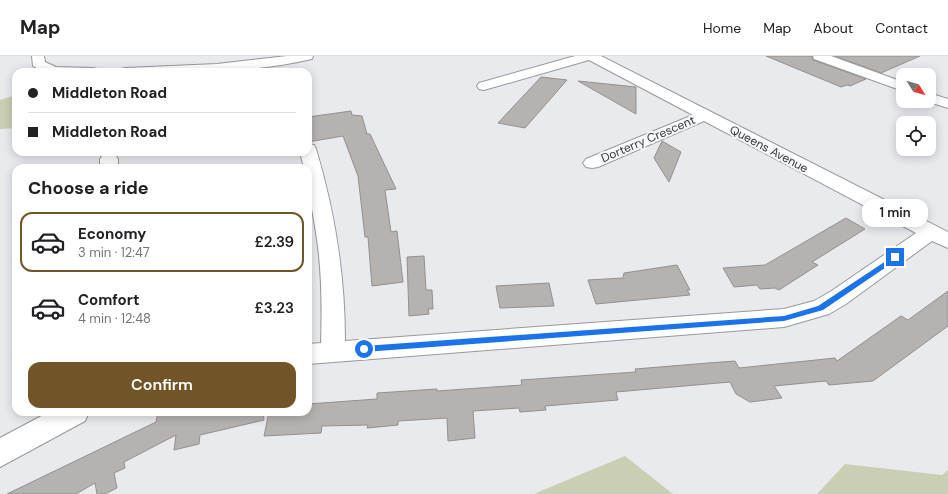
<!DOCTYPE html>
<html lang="en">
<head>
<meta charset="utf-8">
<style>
  :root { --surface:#fff; --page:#f6f6f6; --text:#202124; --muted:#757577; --line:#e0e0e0; --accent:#715528 }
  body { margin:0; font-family:"DM Sans",sans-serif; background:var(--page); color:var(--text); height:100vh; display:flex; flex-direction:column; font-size:15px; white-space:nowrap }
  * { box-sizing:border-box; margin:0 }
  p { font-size:13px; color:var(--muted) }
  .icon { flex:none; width:22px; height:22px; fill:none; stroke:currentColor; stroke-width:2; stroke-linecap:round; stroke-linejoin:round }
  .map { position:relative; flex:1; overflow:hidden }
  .sheet { position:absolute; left:12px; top:108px; width:300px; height:252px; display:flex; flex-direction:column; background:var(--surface); border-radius:12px; box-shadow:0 2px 10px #0003 }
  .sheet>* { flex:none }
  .top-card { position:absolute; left:12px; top:12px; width:300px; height:88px; border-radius:12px; box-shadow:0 2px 10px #0003; display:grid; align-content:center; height:88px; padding:0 16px; background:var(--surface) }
  .needle { width:26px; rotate:127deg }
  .tools { position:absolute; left:896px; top:12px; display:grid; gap:8px }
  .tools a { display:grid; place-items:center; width:40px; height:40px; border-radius:8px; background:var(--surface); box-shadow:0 2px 10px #0003; font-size:20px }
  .end { position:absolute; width:18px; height:18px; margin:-9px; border:5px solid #1a73e8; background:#fff; box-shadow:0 0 0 2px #fff }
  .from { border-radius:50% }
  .bubble { position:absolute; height:28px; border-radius:12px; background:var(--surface); box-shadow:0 2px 10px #0003; font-size:13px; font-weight:600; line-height:28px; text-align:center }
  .top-card b { display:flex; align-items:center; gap:14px; height:38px; font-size:15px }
  .top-card b+b { border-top:1px solid var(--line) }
  .top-card i { width:10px; height:10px; background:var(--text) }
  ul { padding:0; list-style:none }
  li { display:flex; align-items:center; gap:12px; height:60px; margin:0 8px 6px; padding:0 8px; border:2px solid transparent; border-radius:12px }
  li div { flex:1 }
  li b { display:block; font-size:15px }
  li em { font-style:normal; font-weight:600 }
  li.on { border-color:var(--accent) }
  li>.icon { width:36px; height:36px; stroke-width:1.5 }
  h2 { padding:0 16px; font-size:18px; line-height:48px }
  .primary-button { display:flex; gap:8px; margin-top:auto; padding:8px 16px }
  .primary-button a { flex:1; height:46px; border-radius:12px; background:var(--accent); color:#fff; font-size:16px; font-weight:600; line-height:46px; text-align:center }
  header { display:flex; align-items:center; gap:24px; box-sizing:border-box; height:56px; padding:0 20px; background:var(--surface); border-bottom:1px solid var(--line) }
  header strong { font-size:19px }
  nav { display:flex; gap:22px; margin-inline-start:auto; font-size:14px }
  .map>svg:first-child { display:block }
  .green { fill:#caceb2 }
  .building { fill:#b6b2af; stroke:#93908e }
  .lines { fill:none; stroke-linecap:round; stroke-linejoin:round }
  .minor-casing { stroke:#96989b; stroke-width:2 }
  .minor { fill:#fff; fill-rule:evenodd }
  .route { fill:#1a73e8 }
  .labels { text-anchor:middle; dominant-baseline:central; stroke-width:4; stroke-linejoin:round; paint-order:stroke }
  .far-street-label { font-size:12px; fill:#363738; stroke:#f5f7fb }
</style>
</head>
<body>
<header>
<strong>Map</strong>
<nav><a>Home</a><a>Map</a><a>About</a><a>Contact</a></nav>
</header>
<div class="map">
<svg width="948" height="438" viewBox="0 0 948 438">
  <rect width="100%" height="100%" fill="#e8eaee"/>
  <!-- green -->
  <path class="green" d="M16,39v33l-16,1v-29z
    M625,400l48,38h-138l1,-1z
    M845,408l97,11 6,-5v24h-131z"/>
  <!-- building -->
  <path class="building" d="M766,0h46l1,4 53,19 -16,7 -3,-1 -6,2z
    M835,0h85l-39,17z
    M541,21l26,3 -42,48 -27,-5z
    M578,25l58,6v27z
    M351,55l1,4 10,1 5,18h3l26,55 -11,1 6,42 6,-1 6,51 -31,4 -4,-49h-3l-7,-61 -15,-40 -35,6v-25z
    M662,85l19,11 -12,30 -15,-24z
    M846,162l19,11 -53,33 6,3 -39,25 -4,-2 -15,1 -3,-4 -23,2 -11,-19 42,-3z
    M424,200l2,34h6l1,19h-5l1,5 -20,2 -2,-59z
    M677,209l13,25h-3l3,5 -94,9 -8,-24 35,-2 1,-5z
    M549,227l5,23 -54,2 -4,-22z
    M948,235v35l-75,55 -44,4 -3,-4 -52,5 8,12 -32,4 -14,-8 -6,-12 -114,10 2,8 -73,6 1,4 -26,2 -1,-4 -46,3 2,27 -27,3 -1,-23 -49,3v4l-31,3 1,-3 -46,1 -1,7 -57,3 5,-24h39v-8l69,-5v-6l60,-4v2l85,-6 -1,-5 115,-8 -1,-3 73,-6 27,-2 4,7 96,-10 2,3 64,-45 7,4z
    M158,356h105l1,8 -64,15 -1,9 -25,6 2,-15 -52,27 1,6 -11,5 3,15 -12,6h-8l-2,-11 -19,11h-69l149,-72z"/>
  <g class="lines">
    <defs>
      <path id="minor" d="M32,0h12l1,6 11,5 36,1 5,1 2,3h-55l-11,-6z
        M287,0h26l-1,3c-64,15 -128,13 -193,13l2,-3 5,-1 91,-4z
        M575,0h26l347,176v16l-16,-7 -86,63 -17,10 -45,13 -476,37v-20l13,-1c1,-32 1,-64 -3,-96 -3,-26 -10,-52 -10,-79h-4l-4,-16h8v-8l6,1 2,4c19,63 29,126 29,192l439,-32 30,-8 16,-9 86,-59 -212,-112 -106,46 -6,1 -6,-1 -3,-4 3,-4 107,-44 -104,-55 -105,30 -5,-1 -2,-3 2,-3z
        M813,0h18l72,26v9l-89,-32z
        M929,37l19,6v9l-22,-7h3z
        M109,98l6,1 3,4v9h-18v-9l3,-4z
        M49,356h40l-4,9 -85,46v-29z"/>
    </defs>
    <!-- minor casing -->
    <use href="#minor" class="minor-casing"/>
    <!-- minor -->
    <use href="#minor" class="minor"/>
  </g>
  <!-- route -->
  <path class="route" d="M895,199l4,2 -1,2 -75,51 -39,11 -420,31 -4,-3 4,-3 420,-30 34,-10z"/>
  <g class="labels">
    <!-- far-street labels -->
    <g class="far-street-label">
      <text transform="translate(648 83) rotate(-23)">Dorterry Crescent</text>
      <text transform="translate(769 93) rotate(28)">Queens Avenue</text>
    </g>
  </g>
</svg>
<div class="tools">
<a><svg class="needle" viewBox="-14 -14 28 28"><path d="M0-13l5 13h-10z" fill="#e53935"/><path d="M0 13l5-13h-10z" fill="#757577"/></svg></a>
<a><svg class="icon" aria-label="locate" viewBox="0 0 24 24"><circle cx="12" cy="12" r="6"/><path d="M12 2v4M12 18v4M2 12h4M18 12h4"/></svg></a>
</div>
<i class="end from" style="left:364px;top:293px"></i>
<i class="end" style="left:895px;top:201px"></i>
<div class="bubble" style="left:862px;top:143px;width:66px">1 min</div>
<div class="top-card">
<b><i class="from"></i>Middleton Road</b>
<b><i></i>Middleton Road</b>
</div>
<section class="sheet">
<h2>Choose a ride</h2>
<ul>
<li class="on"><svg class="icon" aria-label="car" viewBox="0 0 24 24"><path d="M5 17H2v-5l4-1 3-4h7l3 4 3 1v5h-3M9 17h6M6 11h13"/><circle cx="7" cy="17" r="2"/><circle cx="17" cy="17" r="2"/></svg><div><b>Economy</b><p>3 min · 12:47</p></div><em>£2.39</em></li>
<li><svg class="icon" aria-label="car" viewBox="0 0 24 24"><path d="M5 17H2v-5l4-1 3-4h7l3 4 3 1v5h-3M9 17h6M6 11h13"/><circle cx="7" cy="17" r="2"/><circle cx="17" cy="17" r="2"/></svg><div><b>Comfort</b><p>4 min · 12:48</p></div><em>£3.23</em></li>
</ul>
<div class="primary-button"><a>Confirm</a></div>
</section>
</div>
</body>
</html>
